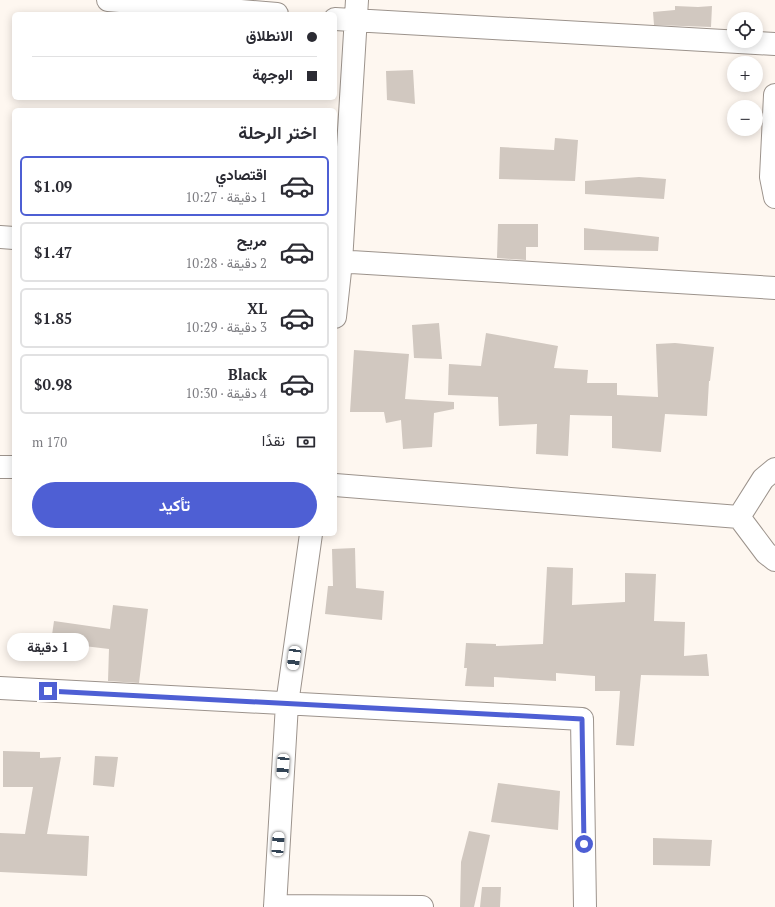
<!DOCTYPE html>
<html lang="ar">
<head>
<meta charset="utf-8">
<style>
  :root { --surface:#fff; --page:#f2f2f3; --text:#2b2b33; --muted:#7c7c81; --line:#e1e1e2; --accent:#4e5fd4 }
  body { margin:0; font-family:"PT Serif",Vazirmatn,serif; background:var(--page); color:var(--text); direction:rtl; height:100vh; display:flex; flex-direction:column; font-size:15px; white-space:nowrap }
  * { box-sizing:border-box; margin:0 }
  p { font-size:13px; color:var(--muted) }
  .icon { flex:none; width:22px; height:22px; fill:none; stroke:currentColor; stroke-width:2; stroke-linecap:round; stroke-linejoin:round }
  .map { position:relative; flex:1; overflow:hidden; direction:ltr }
  .sheet { position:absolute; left:12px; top:108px; width:325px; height:428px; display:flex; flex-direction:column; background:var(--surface); border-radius:6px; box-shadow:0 2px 10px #0003; direction:rtl }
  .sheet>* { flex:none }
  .hud { position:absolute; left:12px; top:12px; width:325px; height:88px; border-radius:6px; box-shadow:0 2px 10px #0003; direction:rtl; display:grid; align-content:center; height:88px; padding:0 20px; background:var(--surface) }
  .tools { position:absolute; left:727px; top:12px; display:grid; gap:8px }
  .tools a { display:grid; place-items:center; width:36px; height:36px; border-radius:50%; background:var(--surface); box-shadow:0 2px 10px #0003; font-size:20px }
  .end { position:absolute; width:18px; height:18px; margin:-9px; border:5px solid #4e5fd4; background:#fff; box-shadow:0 0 0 2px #fff }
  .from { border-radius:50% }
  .bubble { position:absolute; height:28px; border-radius:14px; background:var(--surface); box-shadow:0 2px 10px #0003; font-size:13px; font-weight:700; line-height:28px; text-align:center; direction:rtl }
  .car { position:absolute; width:12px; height:24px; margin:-12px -6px; border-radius:5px; box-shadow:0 0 3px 1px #0007; background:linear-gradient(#fff 24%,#345 0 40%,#fff 0 76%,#345 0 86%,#fff 0) }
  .hud b { display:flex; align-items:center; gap:14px; height:38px; font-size:15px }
  .hud b+b { border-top:1px solid var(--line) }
  .hud i { width:10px; height:10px; background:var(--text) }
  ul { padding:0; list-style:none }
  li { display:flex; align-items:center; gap:12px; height:60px; margin:0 8px 6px; padding:0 12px; border:2px solid var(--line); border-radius:6px }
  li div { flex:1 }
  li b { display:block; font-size:15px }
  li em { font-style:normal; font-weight:700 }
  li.selected { border-color:var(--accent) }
  li>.icon { width:36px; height:36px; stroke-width:1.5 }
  h2 { padding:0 20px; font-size:18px; line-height:48px }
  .pay { display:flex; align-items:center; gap:10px; height:44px; padding:0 20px; font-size:15px }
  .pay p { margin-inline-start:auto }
  .cta { display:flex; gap:8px; margin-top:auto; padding:8px 20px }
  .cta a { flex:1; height:46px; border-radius:24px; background:var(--accent); color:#fff; font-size:16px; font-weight:700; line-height:46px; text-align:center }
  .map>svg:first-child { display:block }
  .building { fill:#d1c8c0 }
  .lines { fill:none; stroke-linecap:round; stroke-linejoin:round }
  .minor-casing { stroke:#9c938c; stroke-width:24 }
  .minor { stroke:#fff; stroke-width:22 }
  .route { stroke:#4e5fd4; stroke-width:5 }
</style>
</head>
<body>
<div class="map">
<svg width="775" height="907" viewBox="0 0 775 907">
  <rect width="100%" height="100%" fill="#fef7f0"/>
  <!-- building -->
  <path class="building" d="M675,6l23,1 14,-1 -1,21 -57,-2 -1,-13 22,-2z
    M413,70l2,34 -28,-4 -1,-29z
    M555,138l23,2 -3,41 -76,-2 1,-32 54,3z
    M639,177l27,2 -2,20 -79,-5v-13z
    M498,224h40v23h-12v13l-29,-2z
    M584,228l75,9 -1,14 -74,-1z
    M439,323l3,36 -28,-1 -2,-33z
    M486,333l72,13 -4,22 34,2 -1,13h30v12l41,2 -2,-53 19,-1 39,4 -4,34h-1l-2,35 -42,-2 -4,38 -49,-4v-32l-42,-1 -2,41 -32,-2 1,-30 -38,2 -1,-29 -50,-2 1,-31 32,2z
    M354,350l55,4 -4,45 49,3v7l-20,4 -2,34 -29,2 -2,-29 -15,3 -2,-11h-34z
    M355,548l1,40 28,3 -2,29 -57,-6 3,-28h5l-1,-37z
    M547,567l26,1 -1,37 53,-3v-29l31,1 -2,47 31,1 -1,34 23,-2 2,22 -68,-1 -7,71 -18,-1 4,-54h-25v-15l-39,-3v8l-62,-4v10l-29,-1 2,-18h-3l2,-25 30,1v2l47,-2z
    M113,605l35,4 -9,74 -31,-2 1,-32 -58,-7 3,-21 56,8z
    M3,751l37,1v6l21,-1 -14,77 42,2 -2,40 -87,-4v-39l25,1 8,-47h-30z
    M95,756l23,1 -4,30 -21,-2z
    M498,783l62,8 -2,39 -67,-8z
    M469,831l21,4 -16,72h-14l1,-45z
    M653,838l59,2 -2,26 -57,-1z
    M482,887h19l-1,20h-20z"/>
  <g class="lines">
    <defs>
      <path id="minor" d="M108,0l169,14
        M335,19l440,25
        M775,95l-4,82 4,20
        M0,237l14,1
        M335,261l440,27
        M335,317l6,-55 16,-262
        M0,467h14
        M335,485l404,32 27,36 9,7
        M739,517l24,-38 12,-10
        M0,688l582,31 3,188
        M275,906l147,1
        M275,907l12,-203 24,-170"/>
    </defs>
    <!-- minor casing -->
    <use href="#minor" class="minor-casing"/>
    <!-- minor -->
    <use href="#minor" class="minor"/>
  </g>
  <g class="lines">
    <!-- route -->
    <path class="route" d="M48,691l534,28 2,125"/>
  </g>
</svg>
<div class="tools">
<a><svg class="icon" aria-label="locate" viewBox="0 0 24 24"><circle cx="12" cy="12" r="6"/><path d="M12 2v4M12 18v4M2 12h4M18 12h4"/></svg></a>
<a>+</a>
<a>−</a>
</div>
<i class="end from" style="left:584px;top:844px"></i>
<i class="end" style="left:48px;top:691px"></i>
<div class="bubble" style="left:7px;top:633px;width:82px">1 دقيقة</div>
<i class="car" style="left:294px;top:658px;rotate:188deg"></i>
<i class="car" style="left:283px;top:766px;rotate:184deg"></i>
<i class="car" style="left:278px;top:844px;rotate:4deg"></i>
<div class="hud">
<b><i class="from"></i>الانطلاق</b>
<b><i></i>الوجهة</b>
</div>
<section class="sheet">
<h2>اختر الرحلة</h2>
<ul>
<li class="selected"><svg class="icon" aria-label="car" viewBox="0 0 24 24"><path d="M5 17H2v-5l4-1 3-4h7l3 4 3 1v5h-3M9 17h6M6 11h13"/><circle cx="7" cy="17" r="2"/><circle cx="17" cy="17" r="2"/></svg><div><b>اقتصادي</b><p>1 دقيقة · 10:27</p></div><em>$1.09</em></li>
<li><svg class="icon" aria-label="car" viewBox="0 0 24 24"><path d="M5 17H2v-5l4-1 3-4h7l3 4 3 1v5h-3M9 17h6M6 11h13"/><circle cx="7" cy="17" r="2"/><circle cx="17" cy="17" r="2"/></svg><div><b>مريح</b><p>2 دقيقة · 10:28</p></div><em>$1.47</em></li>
<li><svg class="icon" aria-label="car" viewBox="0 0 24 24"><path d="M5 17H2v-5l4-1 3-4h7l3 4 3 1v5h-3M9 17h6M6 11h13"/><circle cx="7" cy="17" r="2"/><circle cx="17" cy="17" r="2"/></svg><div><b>XL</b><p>3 دقيقة · 10:29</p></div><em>$1.85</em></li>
<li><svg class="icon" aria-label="car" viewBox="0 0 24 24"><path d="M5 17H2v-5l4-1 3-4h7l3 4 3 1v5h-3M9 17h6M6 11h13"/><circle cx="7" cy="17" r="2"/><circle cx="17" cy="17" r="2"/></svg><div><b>Black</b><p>4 دقيقة · 10:30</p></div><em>$0.98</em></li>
</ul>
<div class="pay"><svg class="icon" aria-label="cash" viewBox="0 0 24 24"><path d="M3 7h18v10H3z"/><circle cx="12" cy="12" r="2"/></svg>نقدًا<p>170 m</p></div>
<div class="cta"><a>تأكيد</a></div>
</section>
</div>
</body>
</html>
